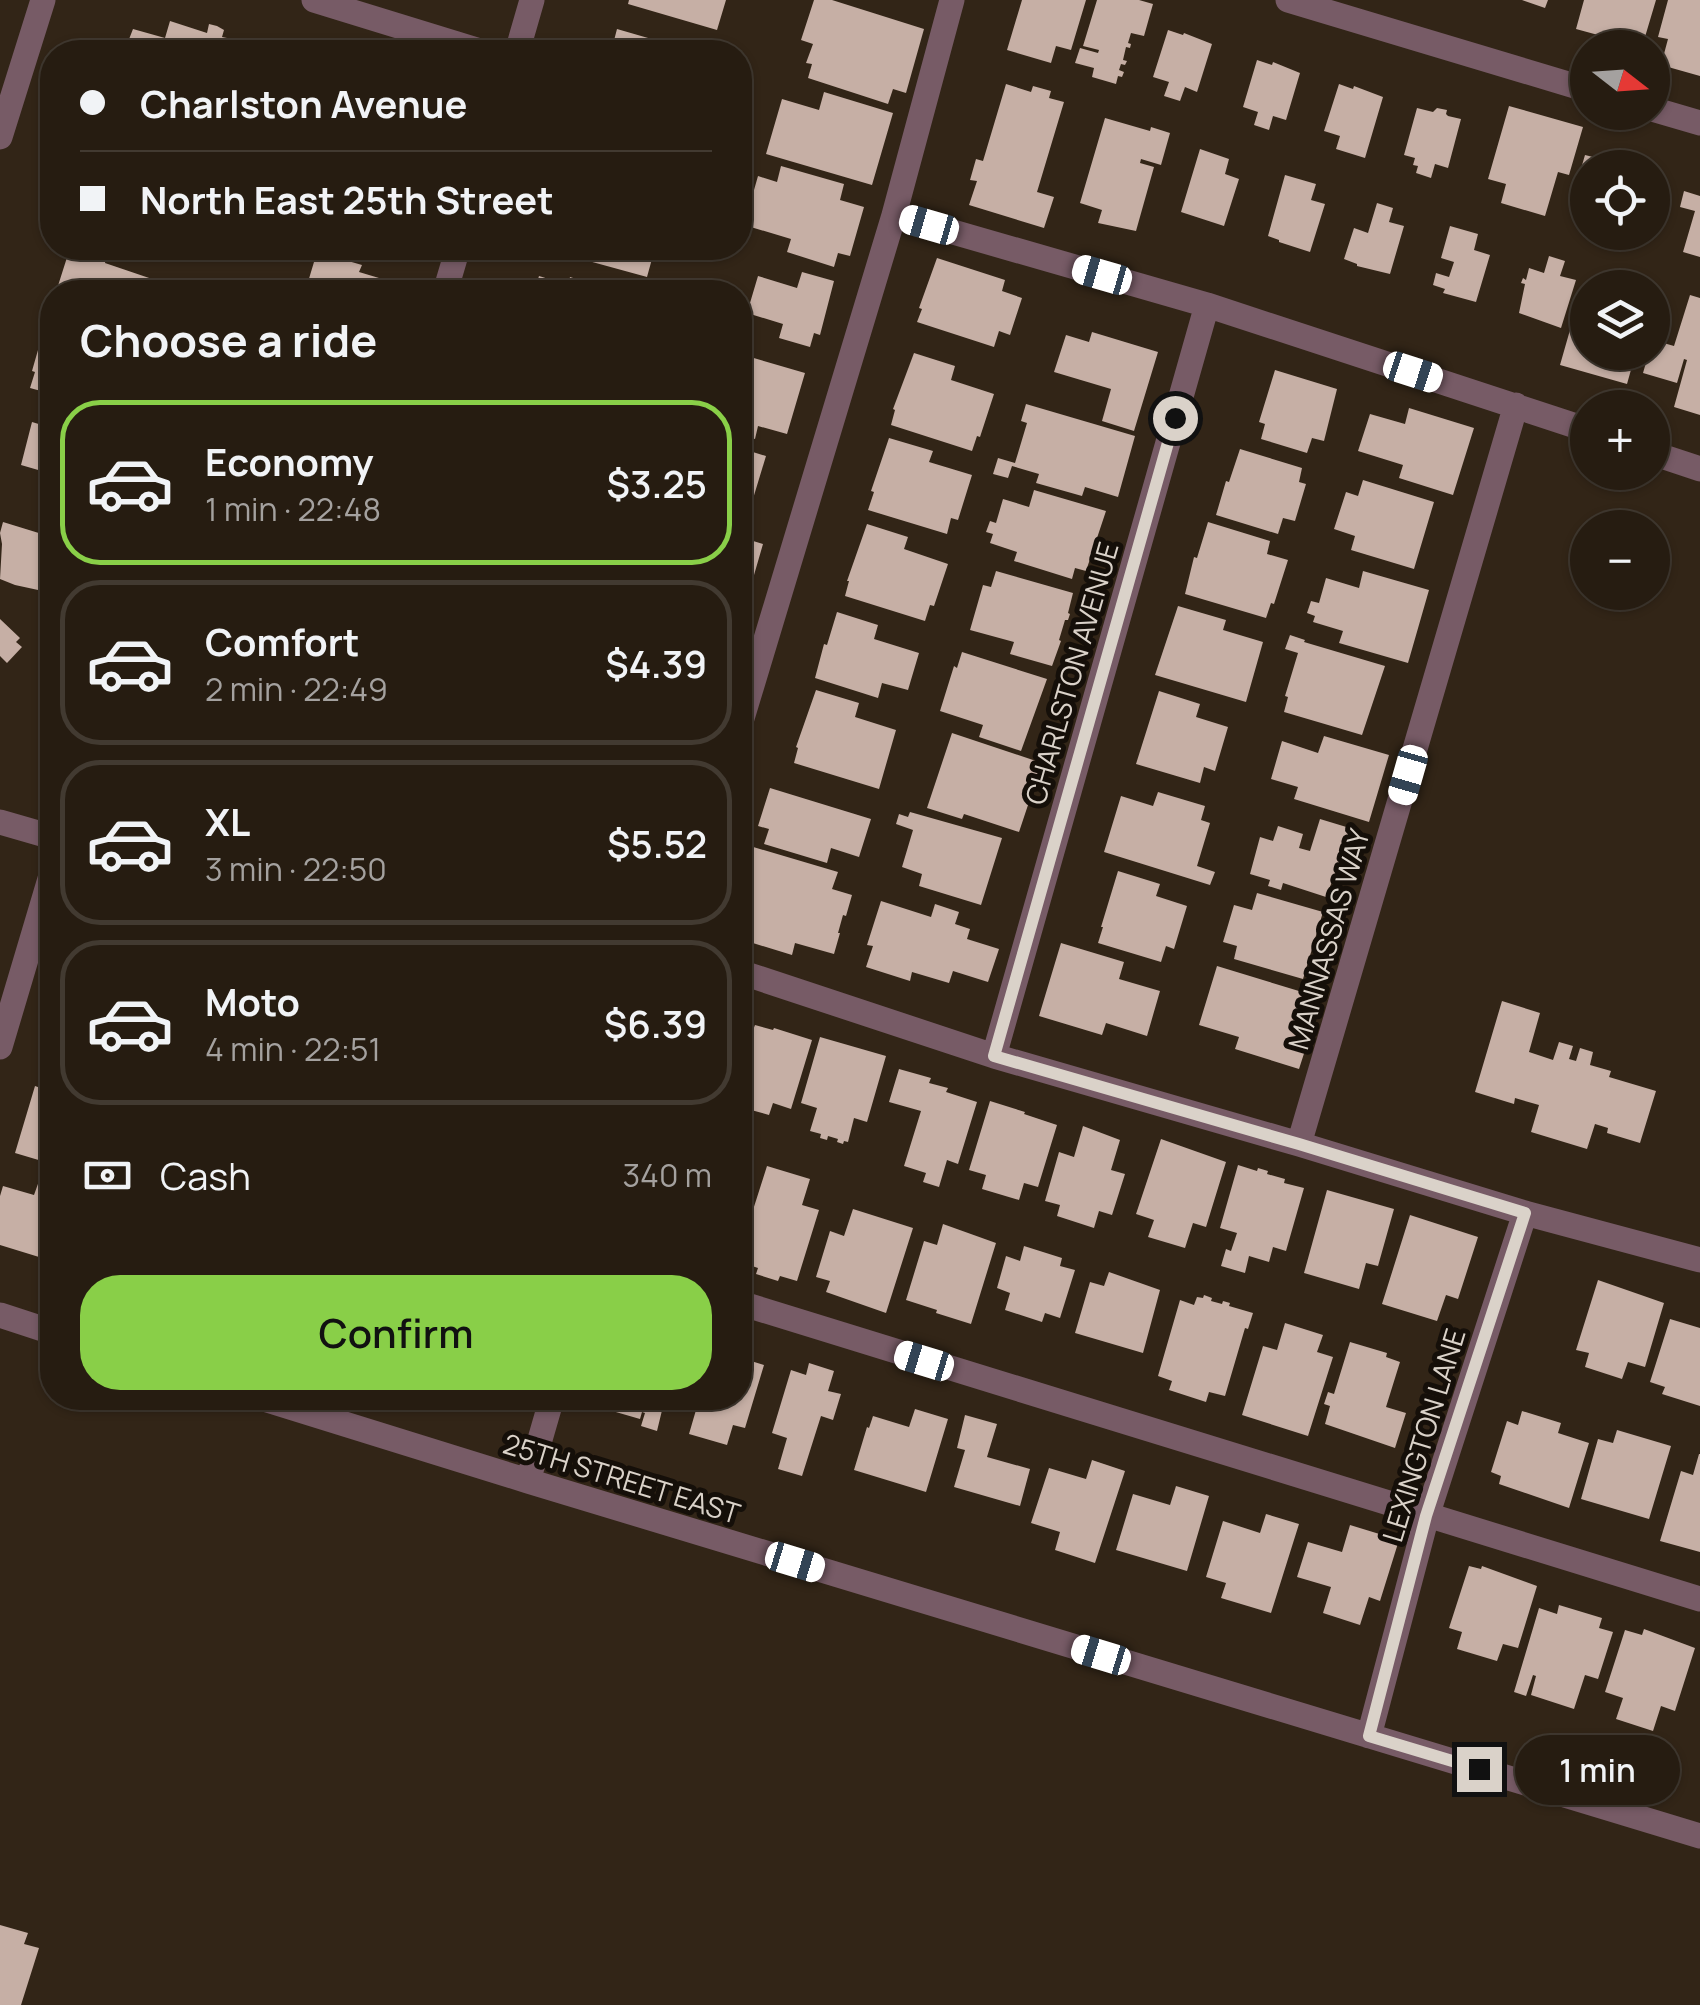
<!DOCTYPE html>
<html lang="en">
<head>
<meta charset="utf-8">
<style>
  :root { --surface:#261c11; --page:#2e251a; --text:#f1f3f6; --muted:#a4a19f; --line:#423a31; --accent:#89cf48 }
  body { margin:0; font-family:Manrope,sans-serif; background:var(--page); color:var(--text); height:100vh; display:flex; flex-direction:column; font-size:38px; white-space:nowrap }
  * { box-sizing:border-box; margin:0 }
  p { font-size:32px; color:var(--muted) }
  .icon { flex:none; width:55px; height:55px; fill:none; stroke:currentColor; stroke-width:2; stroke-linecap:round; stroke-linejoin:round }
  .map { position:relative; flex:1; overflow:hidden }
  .sheet { position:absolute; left:40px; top:280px; width:712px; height:1130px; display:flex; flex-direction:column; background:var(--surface); border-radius:40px; box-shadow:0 2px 8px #0004,0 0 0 2px var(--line) }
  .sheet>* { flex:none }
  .banner { position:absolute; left:40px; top:40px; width:712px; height:220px; border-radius:40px; box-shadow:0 2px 8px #0004,0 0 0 2px var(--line); display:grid; align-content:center; height:220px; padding:0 40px; background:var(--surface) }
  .needle { width:65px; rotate:107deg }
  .tools { position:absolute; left:1570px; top:30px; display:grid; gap:20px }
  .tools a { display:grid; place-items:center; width:100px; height:100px; border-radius:50%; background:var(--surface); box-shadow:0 2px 8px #0004,0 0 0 2px var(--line); font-size:50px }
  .end { position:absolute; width:45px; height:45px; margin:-22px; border:12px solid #dad2c9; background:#111; box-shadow:0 0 0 5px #111 }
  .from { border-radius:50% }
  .bubble { position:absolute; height:70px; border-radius:35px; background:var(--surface); box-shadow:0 2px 8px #0004,0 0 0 2px var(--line); font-size:32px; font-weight:600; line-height:70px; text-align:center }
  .car { position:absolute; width:30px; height:60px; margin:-30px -15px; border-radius:12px; box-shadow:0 0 8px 2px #0007; background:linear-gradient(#fff 24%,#345 0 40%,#fff 0 76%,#345 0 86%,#fff 0) }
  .banner b { display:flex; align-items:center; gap:35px; height:95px; font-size:38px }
  .banner b+b { border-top:2px solid var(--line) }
  .banner i { width:25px; height:25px; background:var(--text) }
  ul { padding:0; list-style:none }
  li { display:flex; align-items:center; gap:30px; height:165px; margin:0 20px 15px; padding:0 20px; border:5px solid var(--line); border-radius:40px }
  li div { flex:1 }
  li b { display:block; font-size:38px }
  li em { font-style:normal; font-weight:600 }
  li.current { border-color:var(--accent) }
  li>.icon { width:90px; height:90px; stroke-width:1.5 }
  h2 { padding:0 40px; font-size:45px; line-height:120px }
  .pay { display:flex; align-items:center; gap:25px; height:110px; padding:0 40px; font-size:38px }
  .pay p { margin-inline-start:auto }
  .action { display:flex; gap:20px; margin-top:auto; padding:20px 40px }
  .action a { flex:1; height:115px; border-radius:40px; background:var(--accent); color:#111; font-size:40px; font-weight:600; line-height:115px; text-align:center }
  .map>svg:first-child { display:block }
  .building { fill:#c6afa5 }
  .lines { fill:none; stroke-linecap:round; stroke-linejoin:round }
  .minor { stroke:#775b66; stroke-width:25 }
  .route { stroke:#dad2c9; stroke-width:12 }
  .labels { text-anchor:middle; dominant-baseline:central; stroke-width:10; stroke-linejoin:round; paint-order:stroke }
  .street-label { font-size:28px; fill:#dad2c9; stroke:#150f09 }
</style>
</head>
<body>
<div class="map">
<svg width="1700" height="2005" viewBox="0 0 1700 2005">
  <rect width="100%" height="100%" fill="#322517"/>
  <!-- building -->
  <path class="building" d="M629,0h97l-9,30 -89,-26z
    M814,0h18l92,29 -18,64 -13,-4 -5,15 -80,-26 4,-14 -6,-1 7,-19 -12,-4z
    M1022,0h64l-15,50 -15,-4 -5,17 -44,-13z
    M1097,0h42l14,4 -9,32 -13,-3 -3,10 3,1 -1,4 -4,-1 -3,13 4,1 -2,4 -4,-1 -2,6 5,2 -2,5 -4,-1 -2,8 -24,-7 2,-9 -19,-5 5,-15 18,5 1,-3 -16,-4z
    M1522,0h26l-3,8z
    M1584,0h72l-14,47 -66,-18z
    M1668,0h32v76l-39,-11 7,-26 -10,-2z
    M170,21l37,12 2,-9 8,2 7,4 -2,7 10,2 -2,4 29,9h-135l9,-23 32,9z
    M617,29l76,22 -1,1h-81z
    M1168,30l15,5 1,-2 28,11 -15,48 -12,-5 -5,14 -16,-5 5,-14 -16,-5z
    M1257,60l15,5 1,-3 27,11 -14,47 -13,-4 -4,14 -15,-5 4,-13 -15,-5z
    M1006,84l25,8 2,-6 18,5 -2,7 15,4 -27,90 17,5 -10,31 -75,-23 8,-24 -7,-1 6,-21 7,2z
    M1339,84l14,5 1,-3 29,11 -18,61 -29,-9 4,-13 -16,-5z
    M824,92l69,21 -21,72 -106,-31 16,-55 37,11z
    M1509,106l74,21 -14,48 -11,-3 -13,44 -44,-13 5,-19 -18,-5z
    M1417,108l16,4 4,-4 10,2 -1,4 2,2 13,3 -13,49 -13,-4 -4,14 -15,-5 2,-7 -5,-1 2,-7 -11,-3z
    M1105,118l45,13 1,-4 19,6 -9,32 -20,-6 -1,4 14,4 -18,64 -38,-8 4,-13 -22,-7z
    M1200,149l29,10 -4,15 14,5 -15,47 -43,-14z
    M1585,155l16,4v-2l25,9 -38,2v40l-17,-5z
    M781,166l63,18 -4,16 24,7 -14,49 -12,-3 -4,14 -47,-15 4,-13 -47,-14 14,-49 19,6z
    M1285,175l31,9 -5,16 14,4 -15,48 -31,-10v-2l-11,-4z
    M1684,191l16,5v61l-17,-5 12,-41 -15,-4z
    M1377,203l16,5 -4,14 15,4 -14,48 -33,-8v-2l-13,-5 10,-31 14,5z
    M1450,226l28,8 -4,16 16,5 -14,47 -33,-9 2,-4 -12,-4 3,-12 13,4 5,-15 -13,-4z
    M70,248l36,9 -1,6 53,18 -3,11h-99z
    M589,248h66l-8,29 -62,-17z
    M317,252l45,13 -3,7 30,9 -4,11h-80z
    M1549,256l16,5 -5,15 16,4 -15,48 -42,-15 6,-29 -4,-1 2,-5 3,2 3,-12 15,5z
    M937,258l68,22 -3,11 20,7 -12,37 -11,-4 -5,16 -77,-25 5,-13 -3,-1z
    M802,272l32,9 -14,54 -6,-2 -4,14 -31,-9 4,-14 -36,-11 11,-37 39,12z
    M1602,273l37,10 -1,5h-40z
    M539,276l29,9 2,-8 47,15h-83z
    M1690,295l10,3v117l-26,-8 13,-47 -3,-1 -7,24 -34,-10 6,-21h3l1,-12 21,6z
    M1578,302l10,3v47h48l-9,32 -67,-19z
    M1092,332l66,20 -24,79 -32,-10 9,-32 -57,-17 12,-37 23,7z
    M42,336l10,3v55l-22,-6 5,-16 -3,-1z
    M914,353l41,13 -4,14 43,14 -14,43 -3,-1 -5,15 -81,-26 4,-15 -2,-1z
    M740,354l65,19 -18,61 -29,-8 -3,13 -15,-4z
    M1275,370l62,19 -13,52 -12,-3 -5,15 -46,-14 4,-15 -6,-2z
    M1026,404l109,32 -17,61 -33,-10 -3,9 -46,-13 3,-9 -27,-8 -4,12 -15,-4 5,-16 17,5 12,-40 -6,-2z
    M1409,408l65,20 -21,67 -54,-17 4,-13 -45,-14 12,-37 35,10z
    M32,422l20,6v46l-31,-9z
    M889,438l44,13 -4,11 43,13 -14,45 -7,-2 -4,16 -79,-24 6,-18 -3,-1z
    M740,448l26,8 -17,56 -9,-3z
    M1240,449l62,19 -3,14 7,2 -11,37 -12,-3 -5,16 -62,-19 10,-34 3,1z
    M1363,480l71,22 -20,67 -63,-19 4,-14 -21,-7 12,-37 12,4z
    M1034,490l72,21 -20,60 -11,-3 -3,11 -58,-18 3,-9 -27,-9 3,-9 -7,-2 4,-11 6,2 7,-24 26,8z
    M3,522l39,12 2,-9 8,3v65l-37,-8 -15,-6 2,-35 -2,-11z
    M1208,522l62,19 -3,13 21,6 -14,44 -3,-1 -5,15 -81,-24 9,-37 3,1z
    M867,524l41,13 -4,12 44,15 -14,42 -4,-1 -5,16 -80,-25 4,-15h-2z
    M740,537l23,7 -22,76h-1z
    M996,571l77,22 -5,20 2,1 -2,6h-3l-6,20 2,1 -9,25 -42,-12 4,-12 -44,-12 13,-45 8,2z
    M1363,571l66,19 -21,73 -69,-20 4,-12 -30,-9 2,-6 -8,-3 4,-12 8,2 7,-25 33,10z
    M1178,606l48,14 -3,10 40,12 -17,60 -91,-27z
    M837,612l41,13 -4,14 45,14 -11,37 -26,-7 -4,15 -63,-20 9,-34 3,1z
    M0,619l20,19 -4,4 6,5 -15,16 -7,-7z
    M740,625l10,3 -9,31h-1z
    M1290,635l15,5 -1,2 81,24 -23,69 -78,-23 4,-15 -3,-1 13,-43 -13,-4z
    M962,652l85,27 -26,72 -42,-14 4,-12 -43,-14 14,-45 3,2z
    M816,690l43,13 -4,14 41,13 -17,59 -85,-26 4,-15 -2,-1z
    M1159,691l41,13 -4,13 32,10 -13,44 -11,-4 -4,16 -64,-19z
    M952,733l90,30 -23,69 -55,-18 -2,5 -35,-11z
    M1324,736l65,19 -20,67 -75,-23 4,-12 -27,-8 11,-38 36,12z
    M770,788l101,31 -12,38 -28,-9 -4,15 -63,-19 5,-15 -11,-3z
    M1158,792l47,14 -4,14 9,3 -13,43 18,6 -5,13 -106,-33 17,-56 32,10z
    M910,812l92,26 -21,67 -62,-19 3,-12 -20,-7 11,-37 -17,-6 3,-10 9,3z
    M1320,819l33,10 -10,33 -3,-1 -14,36 -43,-14 -2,7 -13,-4 2,-6 -20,-6 10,-37 13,4 5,-15 25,8 -4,14 11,3z
    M750,846l88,26 -6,17 20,6 -6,21 -3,-1 -5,18h2l-6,21 -39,-11 -3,12 -52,-16v-61z
    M1118,871l42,13 -4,12 31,10 -13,43 -8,-3 -5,16 -63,-19 5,-16h-2z
    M1257,893l66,19 -20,67 -69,-20 3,-13 -14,-4 11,-37 18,5z
    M881,901l50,16 4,-13 24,8 -4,12 15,5 -3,10 32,10 -11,33 -35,-11 -4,12 -37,-11 -2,9 -44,-14 7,-21 -6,-1z
    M1061,943l63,19 -5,17 41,12 -13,45 -41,-13 -4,12 -63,-19z
    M1217,966l105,32 -23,71 -64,-20 4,-12 -40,-12z
    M1502,1001l38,12 -11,39 24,8 6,-18 14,4 -4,13 7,2 4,-13 13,4 -3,13 21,6 -2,6 47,14 -16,52 -33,-10 1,-5 -13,-4 -8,25 -56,-17 8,-27 -24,-7 -1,6 -39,-12z
    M52,1002v31l-9,-3z
    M740,1025l13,5 2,-5 18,5 1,-2 38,12 -21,69 -18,-6 -4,12 -29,-8z
    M820,1037l66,19 -19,66 -13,-4 -6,24 -4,-1 -1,3 -6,-2 1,-3 -10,-3 -1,4 -7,-2 1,-4 -11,-3 7,-23 -16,-5z
    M899,1069l32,9 -2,5 19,5 -2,4 31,10 -19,62 -11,-4 -8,27 -16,-5 3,-9 -22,-7 17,-55 -32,-9z
    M35,1086l17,6v72l-37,-11z
    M990,1101l35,11 -1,2 33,11 -19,62 -14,-4 -5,17 -37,-11 4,-14 -17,-5z
    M1083,1126l37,14 -9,30 14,4 -13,41 -13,-4 -5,17 -37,-12 3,-11 -15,-4 14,-49 15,5z
    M1161,1139l65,23 -20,65 -13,-4 -8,25 -37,-11 6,-17 -18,-6z
    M1238,1165l19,6 1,-3 10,3 -1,3 18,5 -1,4 20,5 -18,63 -13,-4 -4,15 -20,-6 -4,17 -24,-7 5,-17 5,2 6,-18 -17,-5z
    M767,1166l43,13 -8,26 17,5 -22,71 -17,-5 -2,5 -22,-7 2,-6 -18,-6v-53l12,4z
    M39,1181l13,4v76l-52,-16v-49l3,-10 31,9z
    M1327,1190l67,19 -16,57 -12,-3 -7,26 -55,-16z
    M853,1209l60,19 -27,85 -60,-21 4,-11 -14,-4 14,-46 14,5z
    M1410,1215l68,22 -20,62 -12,-4 -9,26 -55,-17z
    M943,1224l53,19 -25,81 -35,-11 1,-3 -31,-10 18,-59 13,4z
    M1024,1246l38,12 -2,8 15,4 -15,48 -15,-5 -3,9 -37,-12 5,-17 -13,-5 9,-32 14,5z
    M1109,1272l51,18 -17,63 -68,-20 15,-51 14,4z
    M1598,1280l66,23 -19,64 -17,-5 -6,17 -37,-12 4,-14 -13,-3z
    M1204,1295l8,3 -1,3 11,3 1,-3 7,2 -1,3 24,7 -5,16 -3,-1 -20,68 -16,-4 -3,10 -37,-12 3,-9 -14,-5 22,-76 14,5 3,-8 6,1z
    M1670,1319l30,9v78l-38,-12 3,-7 -15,-5z
    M1285,1323l38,12 -6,17 16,5 -25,79 -66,-21 21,-69 14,4z
    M1350,1342l37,11 -1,4 14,5 -14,45 20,6 -11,35 -70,-24 5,-18 -6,-2 4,-12 6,2z
    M740,1350l14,4 -3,7 13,4 -19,63 -12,-3 -6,20 -38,-11 7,-24 -17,-5 2,-7h59z
    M809,1363l25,8 -6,20 13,3 -8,26 -12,-4 -19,60 -24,-7 9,-31 -15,-5 19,-63 15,5z
    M605,1398h60l-8,33 -16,-5 4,-13 -3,-1 -2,7 -38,-11z
    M915,1409l33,10 -22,73 -72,-22 13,-43 2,1 4,-12 36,11z
    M1522,1411l39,12 -3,10 31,10 -20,65 -70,-24 2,-8 -10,-4 16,-51 11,4z
    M965,1415l32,9 -10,33 43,12 -10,37 -66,-19 11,-37 -8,-2z
    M1617,1430l54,16 -22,73 -68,-20 17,-60 15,4z
    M1699,1454h1v98l-40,-11 21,-70 12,4z
    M1092,1460l33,11 -30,92 -40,-13 5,-18 -29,-9 18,-55 37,11z
    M1176,1486l33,10 -22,75 -71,-21 17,-56 37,11z
    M1266,1514l33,10 -28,89 -50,-15 5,-15 -20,-6 17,-56 37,12z
    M1350,1525l49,15 -19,61 -11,-4 -9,28 -37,-12 8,-26 -34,-10 11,-35 34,10z
    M1469,1566l12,3 1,-3 55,20 -19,62 -15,-4 -6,17 -40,-12 5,-17 -13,-4z
    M1559,1605l43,13 -3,10 14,4 -15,47 -13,-4 -11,34 -43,-14 5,-19 -3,-1 -7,21 -12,-4 25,-84 18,6z
    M1644,1629l51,19 -20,63 -14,-5 -8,25 -37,-12 7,-21 -18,-6 20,-62 17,5z
    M0,1925l28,8 -4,11 15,4 -18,57h-21z"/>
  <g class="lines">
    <!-- minor -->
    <path class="minor" d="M314,0l169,52
      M1288,0l300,90
      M517,52l15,-52
      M1652,109l48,14
      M0,137l43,-137
      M894,215l313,90 381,125
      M445,292l13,-44
      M1652,453l48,16
      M740,725l154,-510 58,-215
      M0,822l52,15
      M740,972l254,84 305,88 226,69 175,47
      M0,1047l52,-175
      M994,1056l213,-751
      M1299,1144l217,-739
      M740,1303l960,296
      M0,1315l52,17
      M261,1398l267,83 1172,355
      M528,1481l24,-83
      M1369,1736l58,-220 98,-303"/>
  </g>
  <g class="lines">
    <!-- route -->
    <path class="route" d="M1175,418l-181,638 305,88 226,69 -99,303 -57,220 110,33"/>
  </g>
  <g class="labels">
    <!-- street labels -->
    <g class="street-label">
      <text transform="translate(1071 673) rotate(-74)">CHARLSTON AVENUE</text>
      <text transform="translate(1328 939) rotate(-74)">MANNASSAS WAY</text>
      <text transform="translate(1423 1435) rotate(-73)">LEXINGTON LANE</text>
      <text transform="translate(622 1478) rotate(17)">25TH STREET EAST</text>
    </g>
  </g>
</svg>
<div class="tools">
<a><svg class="needle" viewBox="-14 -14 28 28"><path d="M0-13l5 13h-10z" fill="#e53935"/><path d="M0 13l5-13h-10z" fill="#a4a19f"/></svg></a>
<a><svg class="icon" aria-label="locate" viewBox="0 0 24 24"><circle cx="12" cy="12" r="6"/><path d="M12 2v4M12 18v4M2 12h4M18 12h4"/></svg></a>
<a><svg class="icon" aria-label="layers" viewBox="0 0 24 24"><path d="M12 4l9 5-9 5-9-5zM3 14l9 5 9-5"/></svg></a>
<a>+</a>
<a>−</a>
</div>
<i class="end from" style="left:1175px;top:418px"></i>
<i class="end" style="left:1479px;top:1769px"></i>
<div class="bubble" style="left:1515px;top:1735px;width:165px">1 min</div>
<i class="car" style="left:929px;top:225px;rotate:286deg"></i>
<i class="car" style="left:1102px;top:275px;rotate:286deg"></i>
<i class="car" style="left:1413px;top:372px;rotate:108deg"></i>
<i class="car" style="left:1408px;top:775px;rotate:196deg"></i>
<i class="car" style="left:924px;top:1361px;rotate:287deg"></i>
<i class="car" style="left:795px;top:1562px;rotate:107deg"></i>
<i class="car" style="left:1101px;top:1655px;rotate:287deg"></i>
<div class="banner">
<b><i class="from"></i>Charlston Avenue</b>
<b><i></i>North East 25th Street</b>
</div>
<section class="sheet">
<h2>Choose a ride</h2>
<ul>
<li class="current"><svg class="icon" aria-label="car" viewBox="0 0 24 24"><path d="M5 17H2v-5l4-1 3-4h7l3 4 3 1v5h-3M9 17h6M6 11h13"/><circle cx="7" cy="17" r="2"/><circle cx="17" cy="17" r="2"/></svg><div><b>Economy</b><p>1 min · 22:48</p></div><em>$3.25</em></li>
<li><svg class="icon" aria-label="car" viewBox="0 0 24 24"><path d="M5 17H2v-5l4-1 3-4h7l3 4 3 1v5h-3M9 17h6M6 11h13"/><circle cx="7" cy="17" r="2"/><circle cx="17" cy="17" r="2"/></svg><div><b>Comfort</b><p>2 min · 22:49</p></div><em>$4.39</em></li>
<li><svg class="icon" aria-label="car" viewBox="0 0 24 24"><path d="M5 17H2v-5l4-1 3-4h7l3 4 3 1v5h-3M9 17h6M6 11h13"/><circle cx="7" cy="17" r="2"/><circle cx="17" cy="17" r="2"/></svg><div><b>XL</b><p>3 min · 22:50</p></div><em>$5.52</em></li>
<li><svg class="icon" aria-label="car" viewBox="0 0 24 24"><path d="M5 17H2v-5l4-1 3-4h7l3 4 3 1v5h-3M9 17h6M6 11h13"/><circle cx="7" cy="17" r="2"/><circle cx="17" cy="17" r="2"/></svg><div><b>Moto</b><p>4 min · 22:51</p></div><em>$6.39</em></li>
</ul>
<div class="pay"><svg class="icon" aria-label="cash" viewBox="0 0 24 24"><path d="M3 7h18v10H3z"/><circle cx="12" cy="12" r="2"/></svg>Cash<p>340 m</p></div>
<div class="action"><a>Confirm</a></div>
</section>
</div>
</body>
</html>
